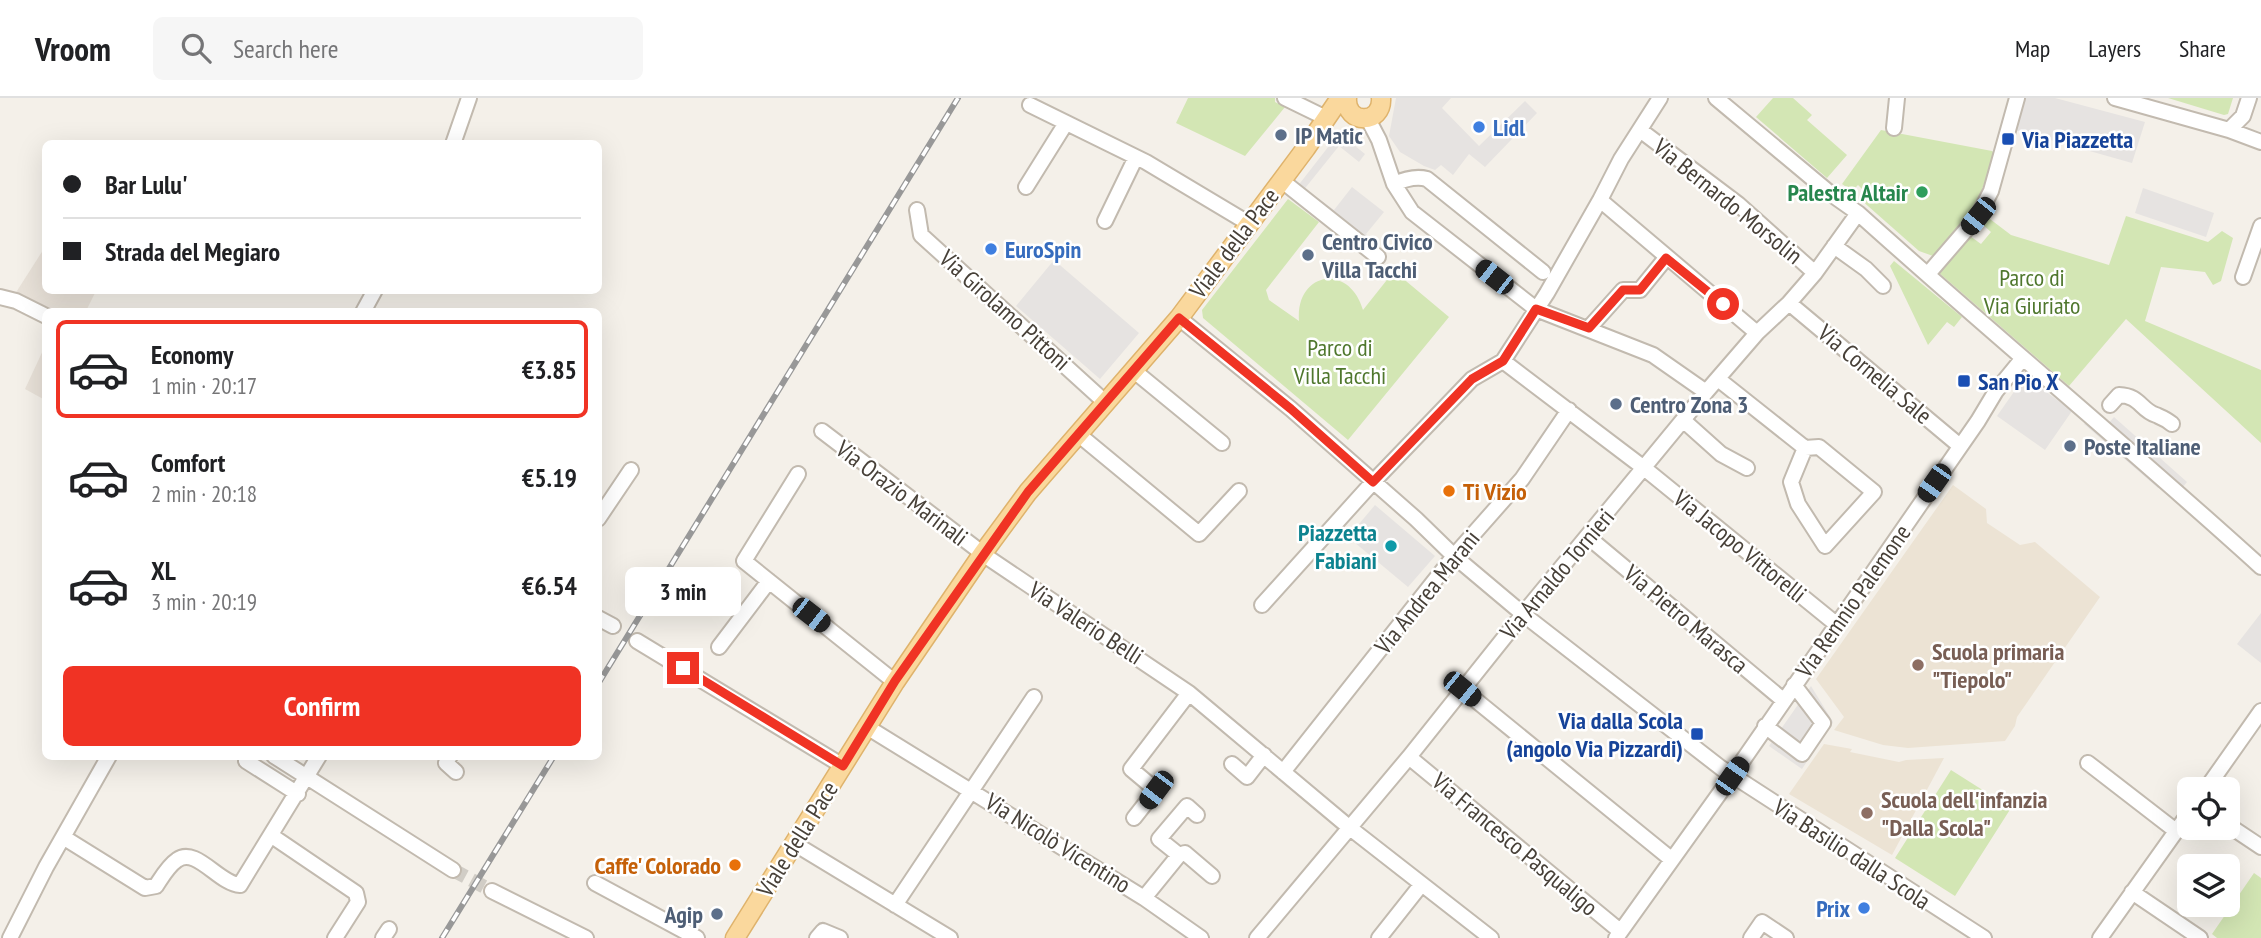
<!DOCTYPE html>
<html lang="en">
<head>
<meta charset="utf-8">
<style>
  :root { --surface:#fff; --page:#f6f6f6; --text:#202124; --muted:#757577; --line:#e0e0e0; --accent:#f03324 }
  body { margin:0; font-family:"PT Sans Narrow",sans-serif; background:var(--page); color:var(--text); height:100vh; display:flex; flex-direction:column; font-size:26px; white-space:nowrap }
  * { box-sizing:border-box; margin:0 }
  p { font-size:23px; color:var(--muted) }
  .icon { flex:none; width:38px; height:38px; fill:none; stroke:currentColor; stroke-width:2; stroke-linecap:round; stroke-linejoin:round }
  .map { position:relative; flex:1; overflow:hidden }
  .sheet { position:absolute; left:42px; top:210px; width:560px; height:452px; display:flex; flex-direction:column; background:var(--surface); border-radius:10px; box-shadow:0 7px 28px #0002 }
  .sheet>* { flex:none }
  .banner { position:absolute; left:42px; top:42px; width:560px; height:154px; border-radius:10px; box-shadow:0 7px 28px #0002; display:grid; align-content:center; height:154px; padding:0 21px; background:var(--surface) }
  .buttons { position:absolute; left:2177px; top:679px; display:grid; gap:14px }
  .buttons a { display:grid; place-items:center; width:63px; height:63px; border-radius:10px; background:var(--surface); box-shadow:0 7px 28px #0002; font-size:35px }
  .end { position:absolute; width:32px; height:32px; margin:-16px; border:9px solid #f03324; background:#fff; box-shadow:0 0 0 4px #fff }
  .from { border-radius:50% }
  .bubble { position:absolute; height:49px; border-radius:10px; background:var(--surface); box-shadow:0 7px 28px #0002; font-size:23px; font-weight:700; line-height:49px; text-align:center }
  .car { position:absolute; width:21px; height:42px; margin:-21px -10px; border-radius:9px; box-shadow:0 0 5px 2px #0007; background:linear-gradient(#222 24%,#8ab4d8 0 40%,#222 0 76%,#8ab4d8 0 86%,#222 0) }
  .banner b { display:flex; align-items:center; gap:24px; height:66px; font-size:26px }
  .banner b+b { border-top:2px solid var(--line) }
  .banner i { width:18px; height:18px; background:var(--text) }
  ul { padding:12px 0 0; list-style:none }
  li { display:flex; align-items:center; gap:21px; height:98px; margin:0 14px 10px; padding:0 7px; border:4px solid transparent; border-radius:10px }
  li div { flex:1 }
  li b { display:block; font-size:26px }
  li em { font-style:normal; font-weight:700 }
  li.on { border-color:var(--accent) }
  li>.icon { width:63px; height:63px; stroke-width:1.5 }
  .action { display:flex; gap:14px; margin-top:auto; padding:14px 21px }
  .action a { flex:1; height:80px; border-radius:10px; background:var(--accent); color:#fff; font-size:28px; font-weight:700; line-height:80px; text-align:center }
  header { display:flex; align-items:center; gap:42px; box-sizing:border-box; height:98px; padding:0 35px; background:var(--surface); border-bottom:2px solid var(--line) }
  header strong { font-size:33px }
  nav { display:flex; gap:38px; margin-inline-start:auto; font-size:24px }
  .search { width:490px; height:63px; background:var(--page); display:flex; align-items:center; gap:18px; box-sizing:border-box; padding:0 24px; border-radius:10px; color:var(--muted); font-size:26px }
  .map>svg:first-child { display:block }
  .residential { fill:#e8e1d8 }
  .education { fill:#ece3d4 }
  .green { fill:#d3e6b4 }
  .parking { fill:#e6e3e1 }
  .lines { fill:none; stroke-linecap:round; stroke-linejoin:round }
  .minor-tunnel { stroke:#d1cdc6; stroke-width:14; stroke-dasharray:14 7; stroke-linecap:butt }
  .minor-casing { stroke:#c2baaf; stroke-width:18 }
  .major-casing { stroke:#dfb36c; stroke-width:21 }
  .minor { stroke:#fff; stroke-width:14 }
  .major { stroke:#fad89d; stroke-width:18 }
  .rail-casing { stroke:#989898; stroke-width:6 }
  .rail { stroke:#fff; stroke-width:3.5; stroke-dasharray:10; stroke-linecap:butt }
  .route { stroke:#f03324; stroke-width:9 }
  .shop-dot { fill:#3f7fe0; stroke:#fff; stroke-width:2.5 }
  .service-dot { fill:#5c6f8a; stroke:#fff; stroke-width:2.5 }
  .transit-dot { fill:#1a4fb4; stroke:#fff; stroke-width:2.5 }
  .leisure-dot { fill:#2e9e5b; stroke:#fff; stroke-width:2.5 }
  .food-dot { fill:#e8710a; stroke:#fff; stroke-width:2.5 }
  .culture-dot { fill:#0f9aa8; stroke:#fff; stroke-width:2.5 }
  .education-dot { fill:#8d6e63; stroke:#fff; stroke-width:2.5 }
  .labels { text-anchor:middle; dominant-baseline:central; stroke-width:5; stroke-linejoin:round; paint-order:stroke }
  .shop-label { font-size:24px; font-weight:bold; fill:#366cbe; stroke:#fff; text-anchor:start }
  .service-label { font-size:24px; font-weight:bold; fill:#4e5e75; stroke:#fff; text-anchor:start }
  .transit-label { font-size:24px; font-weight:bold; fill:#164399; stroke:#fff; text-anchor:start }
  .leisure-label { font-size:24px; font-weight:bold; fill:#27864d; stroke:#fff; text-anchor:end }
  .street-label { font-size:24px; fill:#474038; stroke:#fff }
  .park-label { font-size:24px; fill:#4f772d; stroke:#fff }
  .food-label { font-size:24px; font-weight:bold; fill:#c56008; stroke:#fff; text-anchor:start }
  .culture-label { font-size:24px; font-weight:bold; fill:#0d838f; stroke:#fff; text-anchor:end }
  .education-label { font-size:24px; font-weight:bold; fill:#785e54; stroke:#fff; text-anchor:start }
</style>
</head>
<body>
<header>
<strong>Vroom</strong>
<div class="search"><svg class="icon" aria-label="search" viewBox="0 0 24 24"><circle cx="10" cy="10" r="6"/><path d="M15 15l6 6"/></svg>Search here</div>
<nav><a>Map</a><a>Layers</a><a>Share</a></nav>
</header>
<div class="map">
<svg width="2261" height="840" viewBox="0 0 2261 840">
  <rect width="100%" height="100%" fill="#f4f0e9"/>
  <!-- residential -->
  <path class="residential" d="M45,149l1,43 50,1 -10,20 -40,1 -1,13 -37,-20z
    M45,248v54l-20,-11z"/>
  <!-- education -->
  <path class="education" d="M1953,387l33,24 1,14 33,22 15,-3 65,55 -83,120 -2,9 -10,15 -97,7 -25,-3 -49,-15 10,-13 -28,-38z
    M1824,646l28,5 -2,3 49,10 7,-2 38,-2 -52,97 -103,-61z"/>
  <!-- green -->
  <path class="green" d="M1188,0h87v4l10,5 -40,49 -69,-33z
    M1773,0h20l19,17 -5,5 40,35 -20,23 -71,-61z
    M2168,0h65l-5,16 -4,1z
    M1881,32l111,21 2,2c-5,18 -11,35 -18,51 -4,9 -36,47 -43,52l-14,-5 -59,-52 6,-6 -8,-8 -6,6 -10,-7z
    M1288,101l31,23 -53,68 3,10 30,21c-4,-49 50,-59 64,-11l31,-39 55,46 -101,123 -145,-122 -1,-8z
    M1986,118l25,19 98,30 17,-49 82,26 14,-11 11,7 -12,43 -8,4 -8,-13 -44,-5 -16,54 116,49v73l-135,-124 -57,67 -131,-114 32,-36 11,8 10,-12 -10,-9z
    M1894,163l68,56 -8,10 -7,-5 -19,23 -38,-79z
    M1951,672l60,38 -56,88 -60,-38z
    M2254,775l7,5v60h-44l-5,-4z"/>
  <!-- parking -->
  <path class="parking" d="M1396,0h55l-9,10 37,38 46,-45 12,12 -52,54 -16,-13 -16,21 -12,-10 -6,5 -11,-4 -24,-14 -11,-16z
    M2024,0h31l90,24 -13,41 -117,-33z
    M1339,35l26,21 -6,8 -20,-16 -37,46 -5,-5z
    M1352,89l32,25 -18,22 8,7 -5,6 -54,-42 4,-6 15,11z
    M2143,90l71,25 -8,24 -71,-24z
    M1054,162l85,73 -39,46 -84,-73z
    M2025,278l47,35 -27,39 -48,-34z
    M2092,318l13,11 9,-10 73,65 -9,11 -13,-12 -7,7 -74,-64z
    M1375,407l60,51 -27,31 -60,-50z
    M2261,515v50l-24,-19z
    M1811,588l22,36 -31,47 -33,-23z"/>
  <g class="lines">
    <!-- minor-tunnel -->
    <path class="minor-tunnel" d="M453,772l39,21"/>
    <defs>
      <path id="minor" d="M1285,0l41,20
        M1716,0l115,96 27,19c133,120 271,234 403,354
        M2115,0l114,32 32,12
        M1030,7l116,57 102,61
        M1368,21l11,21 15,44 18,28 124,97 117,46 53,37
        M1894,30l3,-30
        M1640,32l98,74 77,69
        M2229,32l14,-14 6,-18
        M453,46l16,-46
        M1281,82l97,77
        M1394,86c11,-5 22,-8 33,-5l116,93
        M1026,89l40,-64
        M1600,102l157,133
        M917,112l4,25 185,168
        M1105,123l31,-64
        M1834,148l32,23 17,17
        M1928,176l50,-58 13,-25 26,-93
        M2243,179l18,-51
        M0,199l16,4 30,15
        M1789,205l171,143
        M363,214l12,-22
        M1179,220l112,91 125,110 38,37 69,58 198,154 263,170
        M1589,230l34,-38h17l26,-32
        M1503,263l141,107 192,156
        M1133,272l89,73
        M1718,281l87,69 -14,34 7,22 27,42 49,-54 -55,-45 -14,1
        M2110,307l9,-10c22,1 21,15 37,20 7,3 10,4 16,9
        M1683,322l38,34 26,14
        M822,333l168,128 199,134 161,135 141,110
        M1078,336l121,100 40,-43
        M798,376l-54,87 151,121
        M598,421l33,-49
        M1588,439l195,163
        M1262,507l111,-123 99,-103 31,-18 44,-68 53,-93 21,-41 39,-61
        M598,520l15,8
        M637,543l206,125
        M719,549l50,-66
        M1462,591l209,170
        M1765,628l37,28 21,-31 -29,-38
        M867,629l277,171 57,40
        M274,658l179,114
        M450,658l-4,7 10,9
        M1409,659l211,174
        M246,663l52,33
        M2088,665l88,68
        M1232,666l15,13 17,-22
        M1283,674l171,-216 68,-77 47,-69
        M2206,691l55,-78
        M1134,720l22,-28 -25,-21 58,-76
        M2228,727l33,22
        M272,738l84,57 2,9 -23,36
        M63,739l82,51 11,-2c6,-9 12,-20 21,-26 19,-14 42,24 63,25l79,-129
        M795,746l155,94
        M1179,757l6,-2 27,23
        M595,785l102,55
        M492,793l94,47
        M2132,794l68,46
        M1144,800l35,-43 -20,-16 28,-33 10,9
        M895,807l139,-208
        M10,840l36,-71 63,-111
        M383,840l6,-9
        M817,840l6,-7 17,7
        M1257,840l152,-181 114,-143 183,-222 51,-59 32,-30 26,-30 43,-60
        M1379,840l42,-53
        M1616,840l116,-162 246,-355 18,-30 27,-33
        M1751,840l11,-16 24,16
        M2100,840l89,-125"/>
      <path id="major" d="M1347,0c-2,27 36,27 34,0
        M735,840l160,-256 88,-129 45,-61 151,-174 127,-170 30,-44 10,-6"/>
    </defs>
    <!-- minor casing -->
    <use href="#minor" class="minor-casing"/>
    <!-- major casing -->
    <use href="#major" class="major-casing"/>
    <!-- minor -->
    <use href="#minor" class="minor"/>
    <!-- major -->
    <use href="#major" class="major"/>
    <defs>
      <path id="rail" d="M598,586l360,-586
        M442,840l112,-182"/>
    </defs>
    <!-- rail casing -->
    <use href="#rail" class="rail-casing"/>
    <!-- rail -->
    <use href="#rail" class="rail"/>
  </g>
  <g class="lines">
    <!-- route -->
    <path class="route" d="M683,570l160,98 52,-85 133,-189 151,-174 112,91 82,73 99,-103 31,-18 33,-52 53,19 34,-38h17l26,-32 57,46"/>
  </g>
  <!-- markers -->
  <g class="shop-dot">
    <circle cx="1479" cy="29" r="7"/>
    <circle cx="991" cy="151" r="7"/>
    <circle cx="1864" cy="810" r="7"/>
  </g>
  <g class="service-dot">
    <circle cx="1281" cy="37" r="7"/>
    <circle cx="1308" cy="157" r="7"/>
    <circle cx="1616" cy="306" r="7"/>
    <circle cx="2070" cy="348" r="7"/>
    <circle cx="717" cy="816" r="7"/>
  </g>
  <g class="transit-dot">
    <rect x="2001" y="34" width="14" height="14" rx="3.5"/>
    <rect x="1957" y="276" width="14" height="14" rx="3.5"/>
    <rect x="1690" y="629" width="14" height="14" rx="3.5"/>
  </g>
  <circle class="leisure-dot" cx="1922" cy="94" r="7"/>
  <g class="food-dot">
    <circle cx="1449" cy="393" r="7"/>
    <circle cx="735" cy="767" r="7"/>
  </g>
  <circle class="culture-dot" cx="1391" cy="448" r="7"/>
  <g class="education-dot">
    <circle cx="1918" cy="567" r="7"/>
    <circle cx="1867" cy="715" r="7"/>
  </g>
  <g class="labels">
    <!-- shop labels -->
    <g class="shop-label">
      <text x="1493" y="29">Lidl</text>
      <text x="1005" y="151">EuroSpin</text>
      <text x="1850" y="810" text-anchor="end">Prix</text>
    </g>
    <!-- service labels -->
    <g class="service-label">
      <text x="1295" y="37">IP Matic</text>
      <text x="1322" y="143">Centro Civico<tspan x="1322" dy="28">Villa Tacchi</tspan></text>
      <text x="1630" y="306">Centro Zona 3</text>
      <text x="2084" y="348">Poste Italiane</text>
      <text x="703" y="816" text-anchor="end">Agip</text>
    </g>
    <!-- transit labels -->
    <g class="transit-label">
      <text x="2022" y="41">Via Piazzetta</text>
      <text x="1978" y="283">San Pio X</text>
      <text x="1683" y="622" text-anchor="end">Via dalla Scola<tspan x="1683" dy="28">(angolo Via Pizzardi)</tspan></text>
    </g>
    <!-- leisure labels -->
    <g class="leisure-label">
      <text x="1908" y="94">Palestra Altair</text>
    </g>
    <!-- street labels -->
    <g class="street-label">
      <text transform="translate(1728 103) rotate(39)">Via Bernardo Morsolin</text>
      <text transform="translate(1234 145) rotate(-53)">Viale della Pace</text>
      <text transform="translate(1005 212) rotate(42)">Via Girolamo Pittoni</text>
      <text transform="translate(1875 276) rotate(40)">Via Cornelia Sale</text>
      <text transform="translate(902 395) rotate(37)">Via Orazio Marinali</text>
      <text transform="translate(1740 448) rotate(39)">Via Jacopo Vittorelli</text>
      <text transform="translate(1557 476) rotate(-50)">Via Arnaldo Tornieri</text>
      <text transform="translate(1427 494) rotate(-51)">Via Andrea Marani</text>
      <text transform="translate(1853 503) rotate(-55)">Via Remnio Palemone</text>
      <text transform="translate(1686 521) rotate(40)">Via Pietro Marasca</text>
      <text transform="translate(1086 525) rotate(33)">Via Valerio Belli</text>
      <text transform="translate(797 741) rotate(-58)">Viale della Pace</text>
      <text transform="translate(1058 745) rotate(32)">Via Nicolò Vicentino</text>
      <text transform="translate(1515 746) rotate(40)">Via Francesco Pasqualigo</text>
      <text transform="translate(1852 756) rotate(33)">Via Basilio dalla Scola</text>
    </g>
    <!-- park labels -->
    <g class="park-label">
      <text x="2032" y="179">Parco di<tspan x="2032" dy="28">Via Giuriato</tspan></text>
      <text x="1340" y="249">Parco di<tspan x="1340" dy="28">Villa Tacchi</tspan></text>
    </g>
    <!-- food labels -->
    <g class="food-label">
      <text x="1463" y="393">Ti Vizio</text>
      <text x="721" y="767" text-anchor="end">Caffe' Colorado</text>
    </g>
    <!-- culture labels -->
    <g class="culture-label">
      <text x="1377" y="434">Piazzetta<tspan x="1377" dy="28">Fabiani</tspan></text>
    </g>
    <!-- education labels -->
    <g class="education-label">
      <text x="1932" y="553">Scuola primaria<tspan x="1932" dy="28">"Tiepolo"</tspan></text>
      <text x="1881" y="701">Scuola dell'infanzia<tspan x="1881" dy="28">"Dalla Scola"</tspan></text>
    </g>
  </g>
</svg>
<div class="buttons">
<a><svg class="icon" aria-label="locate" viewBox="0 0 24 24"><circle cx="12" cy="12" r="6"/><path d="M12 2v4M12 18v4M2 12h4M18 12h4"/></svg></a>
<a><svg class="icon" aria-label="layers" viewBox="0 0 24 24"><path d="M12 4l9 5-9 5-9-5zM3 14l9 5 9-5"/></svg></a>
</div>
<i class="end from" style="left:1723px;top:206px"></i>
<i class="end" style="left:683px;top:570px"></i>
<div class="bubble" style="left:625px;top:469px;width:116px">3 min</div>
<i class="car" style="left:1978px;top:118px;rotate:219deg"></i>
<i class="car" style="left:1494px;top:179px;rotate:308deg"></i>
<i class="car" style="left:1934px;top:385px;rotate:215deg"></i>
<i class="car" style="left:811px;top:517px;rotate:128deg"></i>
<i class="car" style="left:1462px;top:591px;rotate:129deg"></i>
<i class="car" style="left:1732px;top:678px;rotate:35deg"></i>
<i class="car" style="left:1156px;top:692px;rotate:217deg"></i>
<div class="banner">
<b><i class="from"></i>Bar Lulu'</b>
<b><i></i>Strada del Megiaro</b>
</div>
<section class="sheet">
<ul>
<li class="on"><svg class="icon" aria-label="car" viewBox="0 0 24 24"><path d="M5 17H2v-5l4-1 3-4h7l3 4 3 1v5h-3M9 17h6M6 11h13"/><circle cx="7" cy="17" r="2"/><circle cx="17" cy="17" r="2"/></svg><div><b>Economy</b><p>1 min · 20:17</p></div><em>€3.85</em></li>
<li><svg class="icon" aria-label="car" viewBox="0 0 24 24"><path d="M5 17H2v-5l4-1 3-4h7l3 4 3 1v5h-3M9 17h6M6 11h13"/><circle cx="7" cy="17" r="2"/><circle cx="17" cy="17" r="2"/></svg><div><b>Comfort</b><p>2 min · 20:18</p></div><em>€5.19</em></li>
<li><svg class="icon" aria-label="car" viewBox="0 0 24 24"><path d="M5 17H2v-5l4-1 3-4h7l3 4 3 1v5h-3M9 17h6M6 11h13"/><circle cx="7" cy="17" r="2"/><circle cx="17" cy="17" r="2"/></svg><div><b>XL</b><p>3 min · 20:19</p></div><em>€6.54</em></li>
</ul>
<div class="action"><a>Confirm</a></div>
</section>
</div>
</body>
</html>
